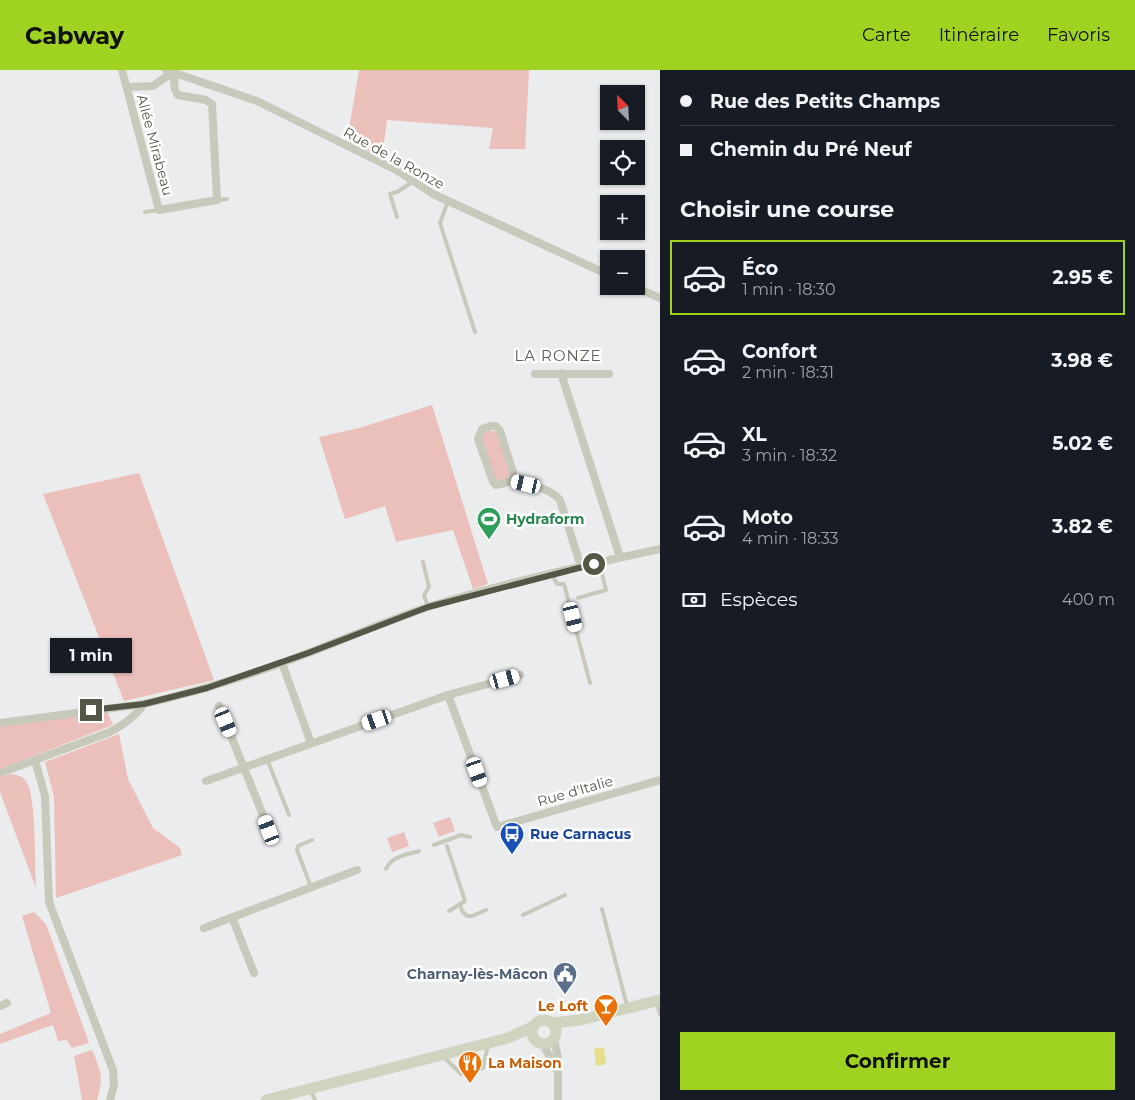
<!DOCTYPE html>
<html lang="fr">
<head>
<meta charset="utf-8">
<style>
  :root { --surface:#171b24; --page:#20242c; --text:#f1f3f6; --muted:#9ea1a6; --line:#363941; --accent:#a0d221 }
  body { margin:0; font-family:Montserrat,sans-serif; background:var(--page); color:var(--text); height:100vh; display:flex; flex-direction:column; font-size:19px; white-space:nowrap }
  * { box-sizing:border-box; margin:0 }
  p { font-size:16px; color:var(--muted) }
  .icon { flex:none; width:28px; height:28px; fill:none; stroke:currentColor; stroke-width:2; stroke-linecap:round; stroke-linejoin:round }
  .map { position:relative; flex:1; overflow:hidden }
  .sheet { display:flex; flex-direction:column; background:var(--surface); width:475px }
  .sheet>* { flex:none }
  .top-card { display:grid; align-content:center; height:110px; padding:0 20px; background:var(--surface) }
  .needle { width:32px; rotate:336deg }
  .buttons { position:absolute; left:600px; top:15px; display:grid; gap:10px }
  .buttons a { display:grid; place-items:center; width:45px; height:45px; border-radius:0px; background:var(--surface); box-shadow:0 1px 4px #0004; font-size:25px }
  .end { position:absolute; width:22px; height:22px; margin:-11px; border:6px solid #545745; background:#fff; box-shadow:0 0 0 2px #fff }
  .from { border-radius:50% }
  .bubble { position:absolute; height:35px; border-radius:0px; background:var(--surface); box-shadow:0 1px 4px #0004; font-size:16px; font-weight:700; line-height:35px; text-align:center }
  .car { position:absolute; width:15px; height:30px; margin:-15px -8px; border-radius:6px; box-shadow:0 0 4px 1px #0007; background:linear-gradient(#fff 24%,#345 0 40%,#fff 0 76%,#345 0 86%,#fff 0) }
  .top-card b { display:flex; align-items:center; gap:18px; height:48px; font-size:19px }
  .top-card b+b { border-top:1px solid var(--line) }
  .top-card i { width:12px; height:12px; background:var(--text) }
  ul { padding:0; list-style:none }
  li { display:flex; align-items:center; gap:15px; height:75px; margin:0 10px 8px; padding:0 10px; border:2px solid transparent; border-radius:0px }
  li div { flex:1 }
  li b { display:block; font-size:19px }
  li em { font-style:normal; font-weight:700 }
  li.active { border-color:var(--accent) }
  li>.icon { width:45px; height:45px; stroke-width:1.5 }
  h2 { padding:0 20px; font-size:22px; line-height:60px }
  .pay { display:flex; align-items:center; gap:12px; height:55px; padding:0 20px; font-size:19px }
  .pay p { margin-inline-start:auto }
  .cta { display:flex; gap:10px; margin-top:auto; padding:10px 20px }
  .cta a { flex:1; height:58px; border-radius:0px; background:var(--accent); color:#111; font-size:20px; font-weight:700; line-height:58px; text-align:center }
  header { display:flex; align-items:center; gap:30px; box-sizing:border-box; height:70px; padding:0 25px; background:var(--accent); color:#111 }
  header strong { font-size:24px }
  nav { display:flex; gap:28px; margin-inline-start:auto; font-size:18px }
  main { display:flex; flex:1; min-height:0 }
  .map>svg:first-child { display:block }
  .green { fill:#ebbfba }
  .water { fill:#e6df89 }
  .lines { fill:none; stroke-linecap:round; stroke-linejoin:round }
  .lane { stroke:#c7caba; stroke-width:4 }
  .street { stroke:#c7caba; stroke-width:8 }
  .secondary { stroke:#cfd4be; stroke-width:11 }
  .route { stroke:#545745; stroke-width:6 }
  .labels { text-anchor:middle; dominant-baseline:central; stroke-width:5; stroke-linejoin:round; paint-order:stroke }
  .street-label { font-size:14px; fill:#545745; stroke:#fff }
  .leisure-label { font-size:14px; font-weight:bold; fill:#27864d; stroke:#fff; text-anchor:start }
  .transit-label { font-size:14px; font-weight:bold; fill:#164399; stroke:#fff; text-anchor:start }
  .service-label { font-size:14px; font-weight:bold; fill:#4e5e75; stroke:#fff; text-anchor:end }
  .food-label { font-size:14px; font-weight:bold; fill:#c56008; stroke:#fff; text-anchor:end }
  .neighbourhood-label { font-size:15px; letter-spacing:1px; fill:#5e6058; stroke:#fff }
</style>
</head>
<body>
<header>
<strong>Cabway</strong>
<nav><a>Carte</a><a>Itinéraire</a><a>Favoris</a></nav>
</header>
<main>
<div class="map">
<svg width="660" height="1030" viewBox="0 0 660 1030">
  <rect width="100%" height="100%" fill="#ebecee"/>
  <!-- green -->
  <path class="green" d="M359,0h170l-4,79h-36l4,-21 -106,-8 -5,38 -35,-17z
    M432,335l56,179 -15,5 -20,-59 -57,12 -11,-36 -40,13 -26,-82 40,-9z
    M486,360l11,2 12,41c0,8 -5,7 -12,8l-3,-2 -13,-41 1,-4z
    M139,403l75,207 -90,21 -81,-207z
    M107,641l6,14 -113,44v-42z
    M119,664l9,45 25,49 27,20 2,7 -126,43 -2,-101 -9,-35z
    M11,704c6,1 13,2 16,9 9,14 8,84 9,105l-36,-96v-15z
    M450,747l5,14 -16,6 -6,-14z
    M404,762l5,14 -17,6 -5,-14z
    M34,842l12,12 43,119 -17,5 -5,-8 -9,1 -5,-16 -53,19v-10l51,-21 -29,-97z
    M92,980c9,22 12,26 5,50h-15l-8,-44z"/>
  <!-- water -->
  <path class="water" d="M604,977l2,17 -10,2 -2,-17z"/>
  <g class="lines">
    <!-- lane -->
    <path class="lane" d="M217,130l10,-1
      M448,131l-8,22 35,109
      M145,142l14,-2
      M397,147l-7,-23 9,-3 13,-9
      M423,492l6,25 -5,8 4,12
      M552,504l5,10h7l26,99
      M578,528l28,-8 -7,-28
      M267,689l22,56
      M434,775l27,-10 9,2
      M447,776l18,55 -16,10
      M386,799c6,-13 20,-14 33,-18
      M311,817l-14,-37 1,-4 14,-6
      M460,834l2,7 5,5h5l14,-6
      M602,839l25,97
      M523,845l42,-20
      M657,933l3,11
      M444,987l17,17 22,-6 5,-23
      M311,1020l4,10"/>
    <!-- street -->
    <path class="street" d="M122,0l37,140 58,-10 -5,-96 -6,-4 -28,-5 -3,-5 -2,-18 -20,14 -26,1
      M166,0l91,31 139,69 37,24 176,81
      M632,216l28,12
      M561,303l59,184
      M535,304h74
      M491,356h5l4,5 13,41v9l-17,4 -3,-3 -15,-43 4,-10z
      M513,411c16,4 36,6 47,19l21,67
      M282,593l29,80
      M448,625l49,132 163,-47
      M219,636l50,124
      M0,653l144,-19
      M35,690l10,36 4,106 64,168 1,15 -4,15
      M0,703l110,-41c14,-8 25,-15 34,-28 57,-13 113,-31 167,-52 39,-15 77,-32 117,-45 76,-24 154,-41 232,-58
      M206,711l242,-86 72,-20
      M232,847l22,56
      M204,858l153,-58
      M0,936l7,-3
      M554,969l4,19v42
      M543,974l14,27"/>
    <!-- secondary -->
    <path class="secondary" d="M532 962a12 12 0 1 1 24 0a12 12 0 1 1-24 0Z
      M553,953l27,-3 80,-20
      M266,1030l242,-62 26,-12"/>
  </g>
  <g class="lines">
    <!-- route -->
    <path class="route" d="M91,640l53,-6 63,-16 101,-35 120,-46 166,-43"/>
  </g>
  <!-- icons -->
  <defs>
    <symbol id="stadium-pin" viewBox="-11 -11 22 30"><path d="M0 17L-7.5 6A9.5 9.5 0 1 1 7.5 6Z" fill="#2e9e5b" stroke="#fff"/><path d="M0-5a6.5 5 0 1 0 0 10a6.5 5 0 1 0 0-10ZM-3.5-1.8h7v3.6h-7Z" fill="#fff"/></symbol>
    <symbol id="bus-pin" viewBox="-11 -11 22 30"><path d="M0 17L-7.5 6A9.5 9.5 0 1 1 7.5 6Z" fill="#1a4fb4" stroke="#fff"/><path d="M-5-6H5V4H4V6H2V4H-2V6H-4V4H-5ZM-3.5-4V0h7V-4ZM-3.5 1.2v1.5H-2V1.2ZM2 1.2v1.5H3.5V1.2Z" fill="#fff"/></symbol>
    <symbol id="civic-pin" viewBox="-11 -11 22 30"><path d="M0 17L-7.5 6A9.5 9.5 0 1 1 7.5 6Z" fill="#5c6f8a" stroke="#fff"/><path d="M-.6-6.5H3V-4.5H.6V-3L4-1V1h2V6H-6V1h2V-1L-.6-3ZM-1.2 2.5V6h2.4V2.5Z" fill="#fff"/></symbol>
    <symbol id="bar-pin" viewBox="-11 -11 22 30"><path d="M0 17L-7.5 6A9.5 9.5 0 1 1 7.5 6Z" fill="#e8710a" stroke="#fff"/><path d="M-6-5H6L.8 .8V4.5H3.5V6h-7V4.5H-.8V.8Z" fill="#fff"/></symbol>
    <symbol id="restaurant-pin" viewBox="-11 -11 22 30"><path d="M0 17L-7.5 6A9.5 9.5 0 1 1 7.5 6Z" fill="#e8710a" stroke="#fff"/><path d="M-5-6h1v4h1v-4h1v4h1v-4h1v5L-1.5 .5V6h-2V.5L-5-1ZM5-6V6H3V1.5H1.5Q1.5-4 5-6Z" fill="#fff"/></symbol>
  </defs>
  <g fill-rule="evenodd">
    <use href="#stadium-pin" x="475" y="435" width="28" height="38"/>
    <use href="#bus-pin" x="498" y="750" width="28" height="38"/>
    <use href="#civic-pin" x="551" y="890" width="28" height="38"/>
    <use href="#bar-pin" x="592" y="922" width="28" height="38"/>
    <use href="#restaurant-pin" x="456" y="979" width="28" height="38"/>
  </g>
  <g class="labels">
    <!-- street labels -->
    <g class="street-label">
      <text transform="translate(155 75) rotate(75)">Allée Mirabeau</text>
      <text transform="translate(394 88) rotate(29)">Rue de la Ronze</text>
      <text transform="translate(575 721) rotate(-16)">Rue d'Italie</text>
    </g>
    <!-- leisure labels -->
    <g class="leisure-label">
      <text x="506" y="449">Hydraform</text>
    </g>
    <!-- transit labels -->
    <g class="transit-label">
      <text x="530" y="764">Rue Carnacus</text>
    </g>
    <!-- service labels -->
    <g class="service-label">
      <text x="548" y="904">Charnay-lès-Mâcon</text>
    </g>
    <!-- food labels -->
    <g class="food-label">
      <text x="588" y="936">Le Loft</text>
      <text x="488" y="993" text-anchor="start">La Maison</text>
    </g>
    <!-- neighbourhood labels -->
    <g class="neighbourhood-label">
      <text x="558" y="285">LA RONZE</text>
    </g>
  </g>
</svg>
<div class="buttons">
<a><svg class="needle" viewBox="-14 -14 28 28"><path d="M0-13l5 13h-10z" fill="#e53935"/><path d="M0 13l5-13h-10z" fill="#9ea1a6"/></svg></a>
<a><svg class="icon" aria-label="locate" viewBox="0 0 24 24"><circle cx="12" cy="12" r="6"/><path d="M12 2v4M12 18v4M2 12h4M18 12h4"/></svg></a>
<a>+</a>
<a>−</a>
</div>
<i class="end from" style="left:594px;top:494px"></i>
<i class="end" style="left:91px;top:640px"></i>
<div class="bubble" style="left:50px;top:568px;width:82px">1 min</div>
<i class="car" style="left:526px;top:414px;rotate:283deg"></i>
<i class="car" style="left:573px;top:547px;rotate:166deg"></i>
<i class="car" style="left:505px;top:609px;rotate:75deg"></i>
<i class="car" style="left:377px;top:650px;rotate:251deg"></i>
<i class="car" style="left:226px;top:652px;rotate:157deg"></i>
<i class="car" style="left:477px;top:702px;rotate:161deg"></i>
<i class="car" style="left:269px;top:760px;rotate:339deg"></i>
</div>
<section class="sheet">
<div class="top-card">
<b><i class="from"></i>Rue des Petits Champs</b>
<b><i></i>Chemin du Pré Neuf</b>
</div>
<h2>Choisir une course</h2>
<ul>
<li class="active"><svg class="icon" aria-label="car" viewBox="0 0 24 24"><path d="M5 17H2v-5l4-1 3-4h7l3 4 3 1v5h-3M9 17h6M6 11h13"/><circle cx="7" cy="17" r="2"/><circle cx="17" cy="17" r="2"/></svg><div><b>Éco</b><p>1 min · 18:30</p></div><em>2.95 €</em></li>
<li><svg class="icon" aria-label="car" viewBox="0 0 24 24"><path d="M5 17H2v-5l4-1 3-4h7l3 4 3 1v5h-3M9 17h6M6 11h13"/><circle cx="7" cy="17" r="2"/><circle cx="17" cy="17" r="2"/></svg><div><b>Confort</b><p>2 min · 18:31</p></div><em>3.98 €</em></li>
<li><svg class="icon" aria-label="car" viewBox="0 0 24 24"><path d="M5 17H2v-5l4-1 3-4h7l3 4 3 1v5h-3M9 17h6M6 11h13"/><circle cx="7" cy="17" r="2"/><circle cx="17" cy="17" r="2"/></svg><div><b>XL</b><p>3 min · 18:32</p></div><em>5.02 €</em></li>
<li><svg class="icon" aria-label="car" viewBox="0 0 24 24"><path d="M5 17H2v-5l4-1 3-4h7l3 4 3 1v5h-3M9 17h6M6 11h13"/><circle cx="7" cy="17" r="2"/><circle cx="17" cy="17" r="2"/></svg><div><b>Moto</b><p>4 min · 18:33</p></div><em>3.82 €</em></li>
</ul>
<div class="pay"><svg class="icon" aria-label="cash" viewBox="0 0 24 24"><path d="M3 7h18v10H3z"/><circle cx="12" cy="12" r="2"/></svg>Espèces<p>400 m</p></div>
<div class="cta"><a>Confirmer</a></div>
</section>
</main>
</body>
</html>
